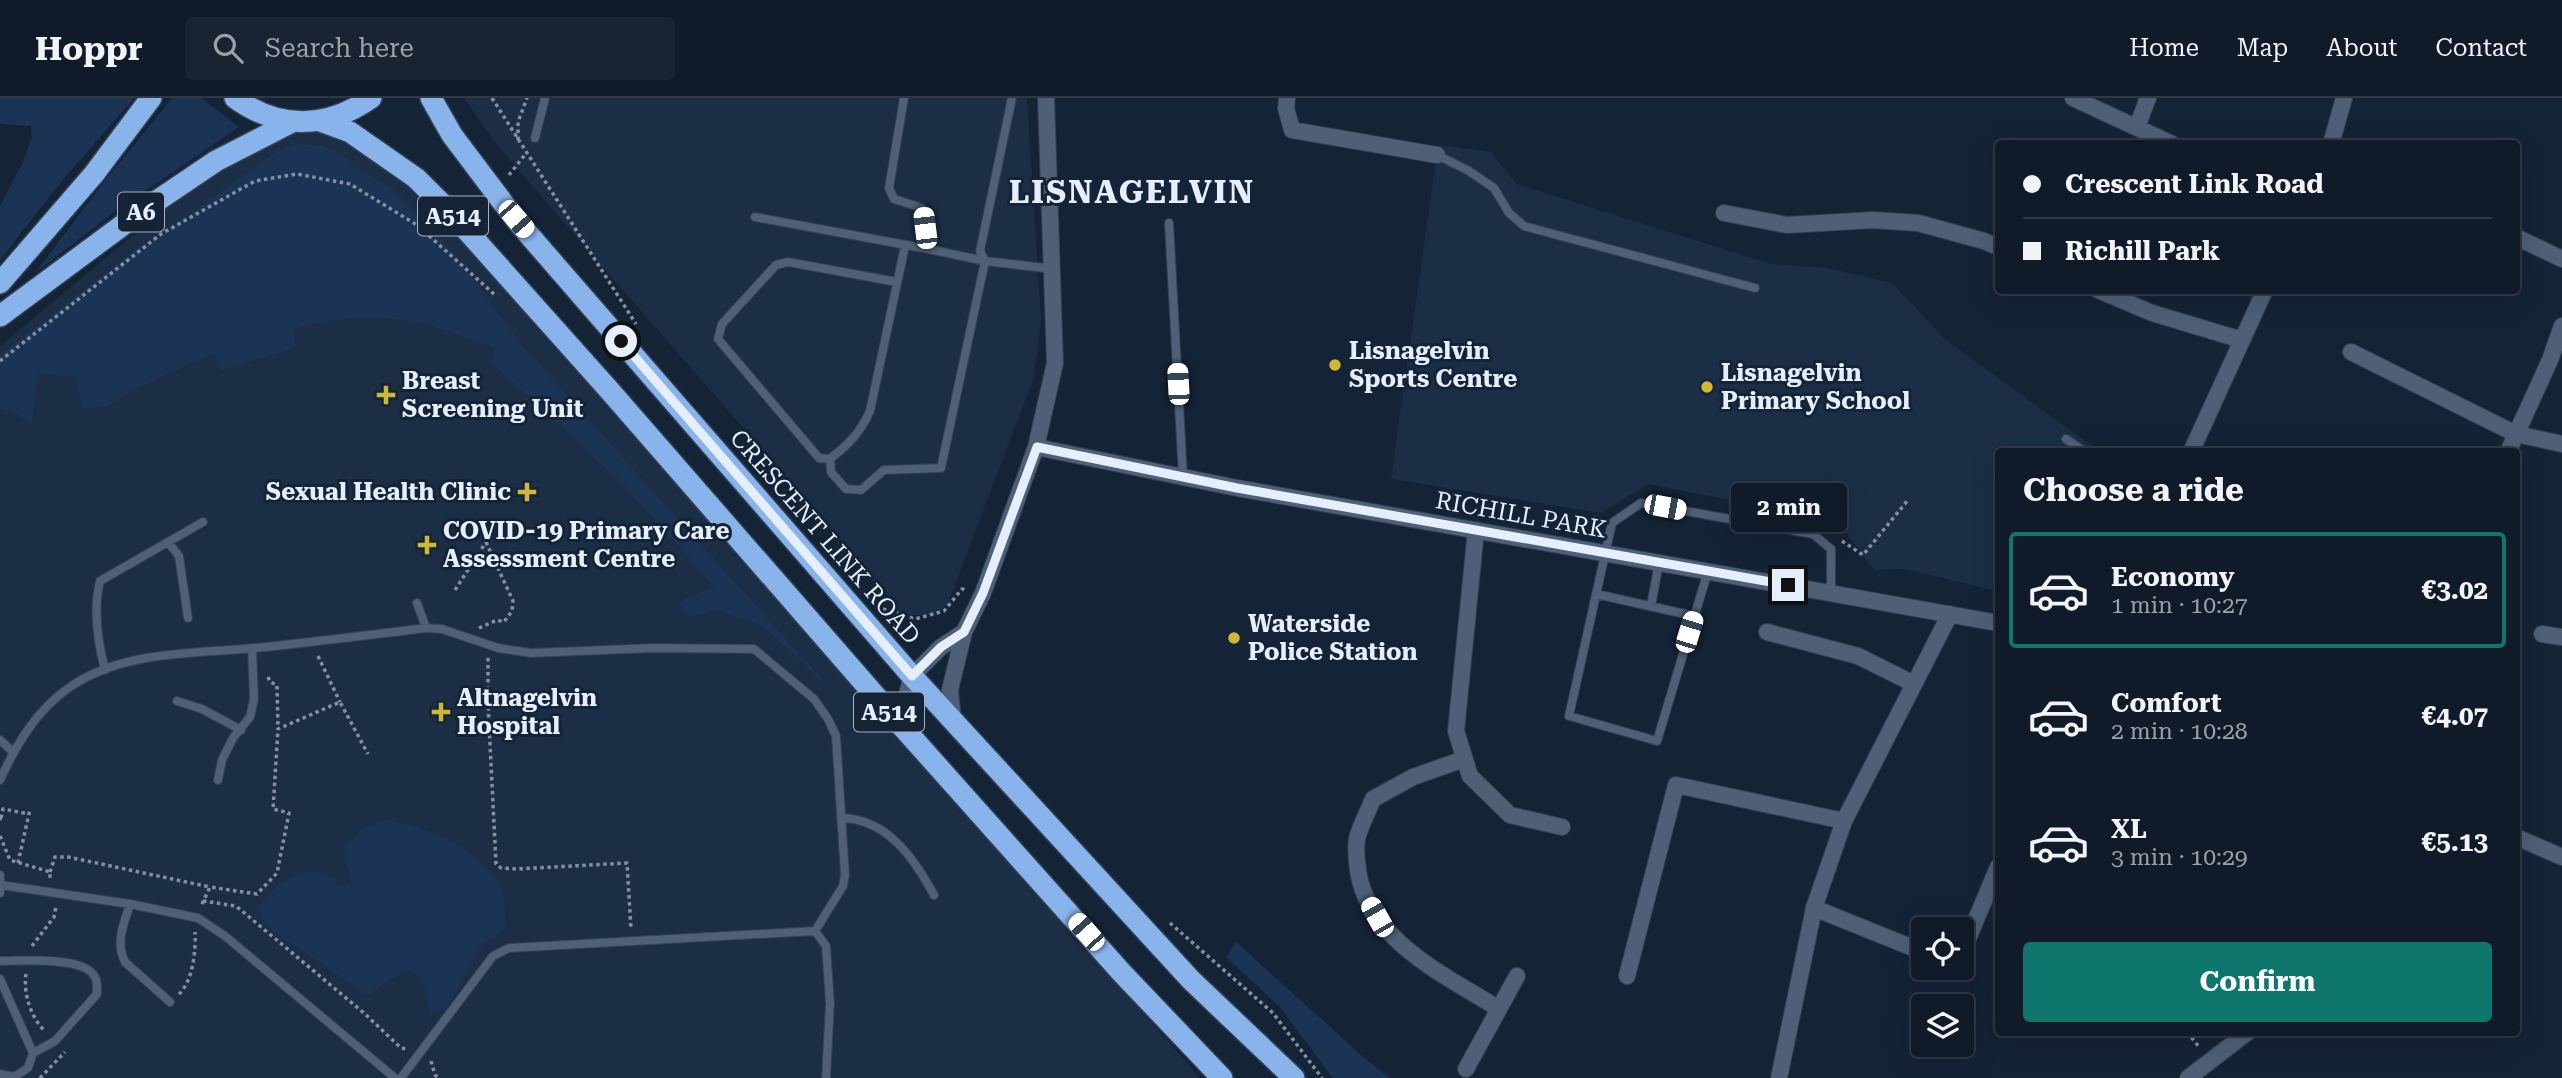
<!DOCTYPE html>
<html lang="en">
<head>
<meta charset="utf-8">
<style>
  :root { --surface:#101a29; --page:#192331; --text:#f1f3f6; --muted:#9ca1a8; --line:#303846; --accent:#0f766e }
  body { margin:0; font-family:"Roboto Serif",serif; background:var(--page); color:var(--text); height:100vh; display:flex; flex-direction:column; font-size:26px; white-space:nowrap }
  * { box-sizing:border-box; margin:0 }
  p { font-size:23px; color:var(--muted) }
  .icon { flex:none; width:38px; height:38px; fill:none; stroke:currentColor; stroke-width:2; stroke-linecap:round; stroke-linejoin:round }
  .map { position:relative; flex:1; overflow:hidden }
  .sheet { position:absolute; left:1995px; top:350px; width:525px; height:588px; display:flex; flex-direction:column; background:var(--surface); border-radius:7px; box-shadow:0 7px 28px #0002,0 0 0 2px var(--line) }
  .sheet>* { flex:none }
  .top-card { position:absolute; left:1995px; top:42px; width:525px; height:154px; border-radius:7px; box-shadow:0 7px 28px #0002,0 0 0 2px var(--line); display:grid; align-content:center; height:154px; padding:0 28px; background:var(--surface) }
  .controls { position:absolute; left:1911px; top:819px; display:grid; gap:14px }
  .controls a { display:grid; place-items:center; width:63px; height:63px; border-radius:7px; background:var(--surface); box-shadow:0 7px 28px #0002,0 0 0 2px var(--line); font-size:35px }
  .end { position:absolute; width:32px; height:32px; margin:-16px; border:9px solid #e4eefc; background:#111; box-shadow:0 0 0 4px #111 }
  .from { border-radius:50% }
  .bubble { position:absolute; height:49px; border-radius:7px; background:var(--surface); box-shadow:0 7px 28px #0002,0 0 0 2px var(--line); font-size:23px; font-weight:700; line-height:49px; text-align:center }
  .car { position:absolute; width:21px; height:42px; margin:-21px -10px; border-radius:9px; box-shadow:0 0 5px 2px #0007; background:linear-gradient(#fff 24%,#345 0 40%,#fff 0 76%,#345 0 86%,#fff 0) }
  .top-card b { display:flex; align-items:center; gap:24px; height:66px; font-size:26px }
  .top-card b+b { border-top:2px solid var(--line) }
  .top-card i { width:18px; height:18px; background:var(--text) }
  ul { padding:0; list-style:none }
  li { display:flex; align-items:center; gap:21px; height:116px; margin:0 14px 10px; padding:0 14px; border:4px solid transparent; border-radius:7px }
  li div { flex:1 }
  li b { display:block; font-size:26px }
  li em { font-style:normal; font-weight:700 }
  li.current { border-color:var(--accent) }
  li>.icon { width:63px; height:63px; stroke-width:1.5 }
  h2 { padding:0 28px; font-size:32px; line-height:84px }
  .cta { display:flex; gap:14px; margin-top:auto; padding:14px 28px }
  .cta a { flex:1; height:80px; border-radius:7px; background:var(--accent); color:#fff; font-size:28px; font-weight:700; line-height:80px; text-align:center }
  header { display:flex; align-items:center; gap:42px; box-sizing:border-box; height:98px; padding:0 35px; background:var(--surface); border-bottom:2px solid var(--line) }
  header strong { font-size:33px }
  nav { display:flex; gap:38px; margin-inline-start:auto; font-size:24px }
  .search { width:490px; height:63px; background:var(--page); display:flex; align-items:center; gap:18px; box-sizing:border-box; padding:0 24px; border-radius:7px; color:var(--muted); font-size:26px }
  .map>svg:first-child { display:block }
  .built { fill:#1b2e46 }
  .green { fill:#1b3354 }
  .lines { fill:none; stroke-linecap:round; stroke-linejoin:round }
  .lane-casing { stroke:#323f53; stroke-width:10 }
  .street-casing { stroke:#323f53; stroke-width:18 }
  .highway-casing { stroke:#323f53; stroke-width:24 }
  .path { stroke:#8490a1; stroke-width:3.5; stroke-dasharray:3.5 3.5; stroke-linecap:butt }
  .lane { stroke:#4e5f76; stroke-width:8 }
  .street { stroke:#4e5f76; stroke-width:16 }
  .highway { stroke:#89b3eb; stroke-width:21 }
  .route { stroke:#e4eefc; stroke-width:9 }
  .poi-dot { fill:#d1b736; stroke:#152337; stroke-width:2.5 }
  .labels { text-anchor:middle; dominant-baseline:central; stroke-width:6; stroke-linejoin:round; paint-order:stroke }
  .shield { fill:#152337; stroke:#a6b1c1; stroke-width:2 }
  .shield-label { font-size:23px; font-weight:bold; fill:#e4eefc }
  .poi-label { font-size:24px; font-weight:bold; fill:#e4eefc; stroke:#152337; text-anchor:start }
  .street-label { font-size:24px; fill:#e4eefc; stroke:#152337 }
  .district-label { font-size:32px; font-weight:bold; letter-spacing:2px; fill:#e4eefc; stroke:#152337 }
</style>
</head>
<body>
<header>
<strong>Hoppr</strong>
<div class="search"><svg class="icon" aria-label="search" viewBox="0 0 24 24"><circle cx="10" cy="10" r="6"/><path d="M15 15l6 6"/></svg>Search here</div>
<nav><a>Home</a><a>Map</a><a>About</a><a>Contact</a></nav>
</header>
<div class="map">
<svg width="2562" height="980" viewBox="0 0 2562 980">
  <rect width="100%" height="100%" fill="#152337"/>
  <!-- built -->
  <path class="built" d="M464,0h563l14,222 -7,57 -85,224 -12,14h-36l-81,-99 -321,-368z
    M278,16l120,42 802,922h-1200v-732z
    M1438,47l53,7 26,32 254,80 56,4 65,15 54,57 153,111 -101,1v139l-94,-22 -30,1 -32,-43 -25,-10 -169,-33 -47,29 -210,-34z"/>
  <!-- green -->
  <path class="green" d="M0,0h134l-73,84 -61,78v-54l23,-44 9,-25 -1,-11 -31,-2z
    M172,0h29l38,29 -122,83 -82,63 68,-90z
    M298,46l25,2 20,9 14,13 31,17 32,32 26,27 82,108 303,337 -68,-63 -46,-16 -28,7 -10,-15 35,-16 -94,-105 -129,-119 3,-14c-75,-30 -120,-41 -200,-19l2,19 -75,22 -7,-17 -83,38 -23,15 -26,3 -6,-32 -37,-4 -8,52 -16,-13 -15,-3v-54l135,-105 43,-27 99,-72z
    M387,721c14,5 27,7 41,12 21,6 58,31 70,50 8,12 7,33 7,47 -9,7 -20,13 -27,22 -17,21 -19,57 -48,65l-8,-37 -15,-7 -18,9 -21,16 -103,-71 -6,-17c8,-18 43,-44 64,-35 6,2 12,9 18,13l10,-3 -8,-36 19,-18z
    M1236,844l133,120 21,16h-57l-54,-72 -53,-49z"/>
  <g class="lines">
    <defs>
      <path id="lane" d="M1012,0l-32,153 5,10 68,8
        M535,40l10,-40
        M1437,57l32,16 25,17 15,25 15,13 231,62
        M755,119l173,32
        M1169,125l14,254
        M897,184l-109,-20 -12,3 -54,59 -4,15 101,119 11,1c19,-15 30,-26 40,-48l35,-165
        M2066,341l19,13
        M830,361l1,13 15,17 15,1 23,-20 57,-2 44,-207 -57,-12 -6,-41 -28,-9 -5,-11 15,-90
        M168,444l11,14 9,62
        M1708,473l-51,170 -88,-25 43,-193 29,-20 172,31 18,15v43
        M1596,496l98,22
        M417,505l9,25
        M1651,508l8,-43
        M105,572c-7,-27 -12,-61 -5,-89l103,-59
        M177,603l25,8 39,21
        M0,642l13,12
        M0,682c16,-35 37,-71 70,-93 54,-37 124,-33 186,-39 57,-6 114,-13 170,-20l16,1 56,19 33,5 123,-5 100,1 60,50 14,20 8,17 9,139 -2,11 -28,45 -306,17 -16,8 -92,122
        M218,682l4,-20 11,-22 17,-21 4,-18 -2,-51
        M842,720c45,1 72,40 92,77
        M0,777v18
        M1,787l129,19 68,14 27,18 170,142
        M130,806c-6,20 -15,38 -5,58l45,40
        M815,833l11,15 4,57 -4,75
        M0,863c22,0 77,-4 92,12 6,6 5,13 5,21l-42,47 -22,12
        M0,881l33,74 -5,15 -14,9 -14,-3"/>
      <path id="street" d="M1287,0l-1,10 6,22 145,25
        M2073,0l99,46
        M2137,29l11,-29
        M2331,46l13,-46
        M1724,115l63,12 86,-5 45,3 66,18 14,6
        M2516,139l46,22
        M2098,192l54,23 90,27
        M2351,254l165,82 46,10
        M1036,349l201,41 761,135
        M2191,354l74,-162
        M2508,354l42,-92 12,-34
        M1476,432l-20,201 14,45 40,39 52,12
        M1767,534l91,24 56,28
        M2542,536l20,3
        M953,622l-3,-30 14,-58 19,-39 53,-146 19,-84 -9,-265
        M899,625l13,-47 29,-29 23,-15
        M1464,661l-51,18 -40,22c-5,13 -13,27 -16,40 -2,10 0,22 1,32 11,70 87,104 141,138
        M2516,739l46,20
        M1814,810l109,44
        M1962,855l36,-86
        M1627,878l49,-191 168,36
        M1466,971l51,-93
        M1779,980l35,-170 30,-87 106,-207
        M2188,980l60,-46"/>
      <path id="highway" d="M235,0c44,32 92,31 136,0
        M431,0l21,37 64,85 396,456 279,304 103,98
        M320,23l30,11 66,46 37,37 157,176 289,332 223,250 100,105
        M0,185l94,-109 57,-76
        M0,218l139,-103 77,-52 76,-39"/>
    </defs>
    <!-- lane casing -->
    <use href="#lane" class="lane-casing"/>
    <!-- street casing -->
    <use href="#street" class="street-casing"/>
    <!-- highway casing -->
    <use href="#highway" class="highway-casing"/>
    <!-- path -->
    <path class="path" d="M492,0l144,226
      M518,42v-18l9,-24
      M509,77l18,-23
      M0,263l161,-127 94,-53 42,-7 53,10 67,41 78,70
      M1842,443l21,14 45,-55
      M455,492l31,-48
      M883,511l32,10 29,-8 18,-22 5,1
      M479,530l18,-8 7,2 8,-11 1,-10 -27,-59v-8
      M318,558l22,46
      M488,560v46l8,160 5,4 16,1 110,-6 4,66
      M268,579l2,5 7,3 1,44
      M0,719v7
      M1,720l2,-9 26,5
      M0,738l10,24 40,12v7
      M18,765l12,-54
      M50,774l5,-15h13l142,30
      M203,803l33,5 128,107 37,35 6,1
      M202,806l8,-17 47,7 20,-21 12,-60 -16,-4 5,-80 62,-27 28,52
      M1170,825l103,90 49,65
      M32,848l22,-29 2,-11
      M26,876c-3,19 5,44 19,57
      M179,896c14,-13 17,-44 16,-62
      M2187,934l13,16
      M431,963l4,14 3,3
      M40,980l25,-26"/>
    <!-- lane -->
    <use href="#lane" class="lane"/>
    <!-- street -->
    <use href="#street" class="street"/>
    <!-- highway -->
    <use href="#highway" class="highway"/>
  </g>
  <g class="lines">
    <!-- route -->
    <path class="route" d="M621,243l291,335 29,-29 23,-15 19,-39 54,-146 200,41 551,97"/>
  </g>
  <!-- markers -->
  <g class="poi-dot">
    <circle cx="1335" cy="267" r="7"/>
    <circle cx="1707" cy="289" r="7"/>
    <path d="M382.5 286.5h7v7h7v7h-7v7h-7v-7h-7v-7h7z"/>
    <path d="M523.5 383.5h7v7h7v7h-7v7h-7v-7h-7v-7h7z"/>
    <path d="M423.5 436.5h7v7h7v7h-7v7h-7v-7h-7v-7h7z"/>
    <circle cx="1234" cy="540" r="7"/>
    <path d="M437.5 603.5h7v7h7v7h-7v7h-7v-7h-7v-7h7z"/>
  </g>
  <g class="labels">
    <!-- shield labels -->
    <g class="shield">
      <rect x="118" y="94.5" width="46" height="39" rx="5"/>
      <rect x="418" y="98.5" width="70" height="39" rx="5"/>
      <rect x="854" y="594.5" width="70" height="39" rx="5"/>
    </g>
    <g class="shield-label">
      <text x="141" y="114">A6</text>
      <text x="453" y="118">A514</text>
      <text x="889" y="614">A514</text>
    </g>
    <!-- poi labels -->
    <g class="poi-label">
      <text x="1349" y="253">Lisnagelvin<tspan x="1349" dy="28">Sports Centre</tspan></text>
      <text x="1721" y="275">Lisnagelvin<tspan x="1721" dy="28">Primary School</tspan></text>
      <text x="402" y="283">Breast<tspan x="402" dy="28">Screening Unit</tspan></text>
      <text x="511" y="394" text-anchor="end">Sexual Health Clinic</text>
      <text x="443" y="433">COVID-19 Primary Care<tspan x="443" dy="28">Assessment Centre</tspan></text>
      <text x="1248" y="526">Waterside<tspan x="1248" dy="28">Police Station</tspan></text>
      <text x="457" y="600">Altnagelvin<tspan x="457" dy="28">Hospital</tspan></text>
    </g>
    <!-- street labels -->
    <g class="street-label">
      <text transform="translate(1521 417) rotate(10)">RICHILL PARK</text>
      <text transform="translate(825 439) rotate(49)">CRESCENT LINK ROAD</text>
    </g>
    <!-- district labels -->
    <g class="district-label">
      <text x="1132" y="94">LISNAGELVIN</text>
    </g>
  </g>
</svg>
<div class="controls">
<a><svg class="icon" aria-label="locate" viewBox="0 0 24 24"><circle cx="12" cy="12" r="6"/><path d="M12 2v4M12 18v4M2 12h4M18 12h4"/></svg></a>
<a><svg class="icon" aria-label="layers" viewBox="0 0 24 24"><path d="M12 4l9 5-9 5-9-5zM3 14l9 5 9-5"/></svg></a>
</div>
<i class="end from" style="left:621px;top:243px"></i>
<i class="end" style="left:1788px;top:487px"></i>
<div class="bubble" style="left:1731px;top:385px;width:116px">2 min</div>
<i class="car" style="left:516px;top:121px;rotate:139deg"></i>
<i class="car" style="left:925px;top:130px;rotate:353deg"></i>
<i class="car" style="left:1178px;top:286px;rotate:357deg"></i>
<i class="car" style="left:1665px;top:409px;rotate:101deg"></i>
<i class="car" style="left:1689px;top:534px;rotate:17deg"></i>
<i class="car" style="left:1377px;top:819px;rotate:330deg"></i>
<i class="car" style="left:1086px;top:834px;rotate:318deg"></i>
<div class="top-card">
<b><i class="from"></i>Crescent Link Road</b>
<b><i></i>Richill Park</b>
</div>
<section class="sheet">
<h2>Choose a ride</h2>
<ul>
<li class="current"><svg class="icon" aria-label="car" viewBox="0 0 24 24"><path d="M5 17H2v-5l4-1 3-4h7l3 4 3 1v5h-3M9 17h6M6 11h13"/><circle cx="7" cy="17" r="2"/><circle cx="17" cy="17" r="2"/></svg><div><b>Economy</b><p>1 min · 10:27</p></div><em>€3.02</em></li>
<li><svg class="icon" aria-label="car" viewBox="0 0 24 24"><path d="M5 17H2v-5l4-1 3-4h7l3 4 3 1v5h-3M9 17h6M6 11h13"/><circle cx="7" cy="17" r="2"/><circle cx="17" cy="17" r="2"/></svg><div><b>Comfort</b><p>2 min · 10:28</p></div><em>€4.07</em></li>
<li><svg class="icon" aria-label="car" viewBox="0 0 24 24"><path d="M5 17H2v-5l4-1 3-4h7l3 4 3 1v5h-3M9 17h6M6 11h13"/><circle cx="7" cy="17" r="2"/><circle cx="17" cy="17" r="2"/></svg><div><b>XL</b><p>3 min · 10:29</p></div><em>€5.13</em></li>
</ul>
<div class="cta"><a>Confirm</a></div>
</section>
</div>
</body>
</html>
